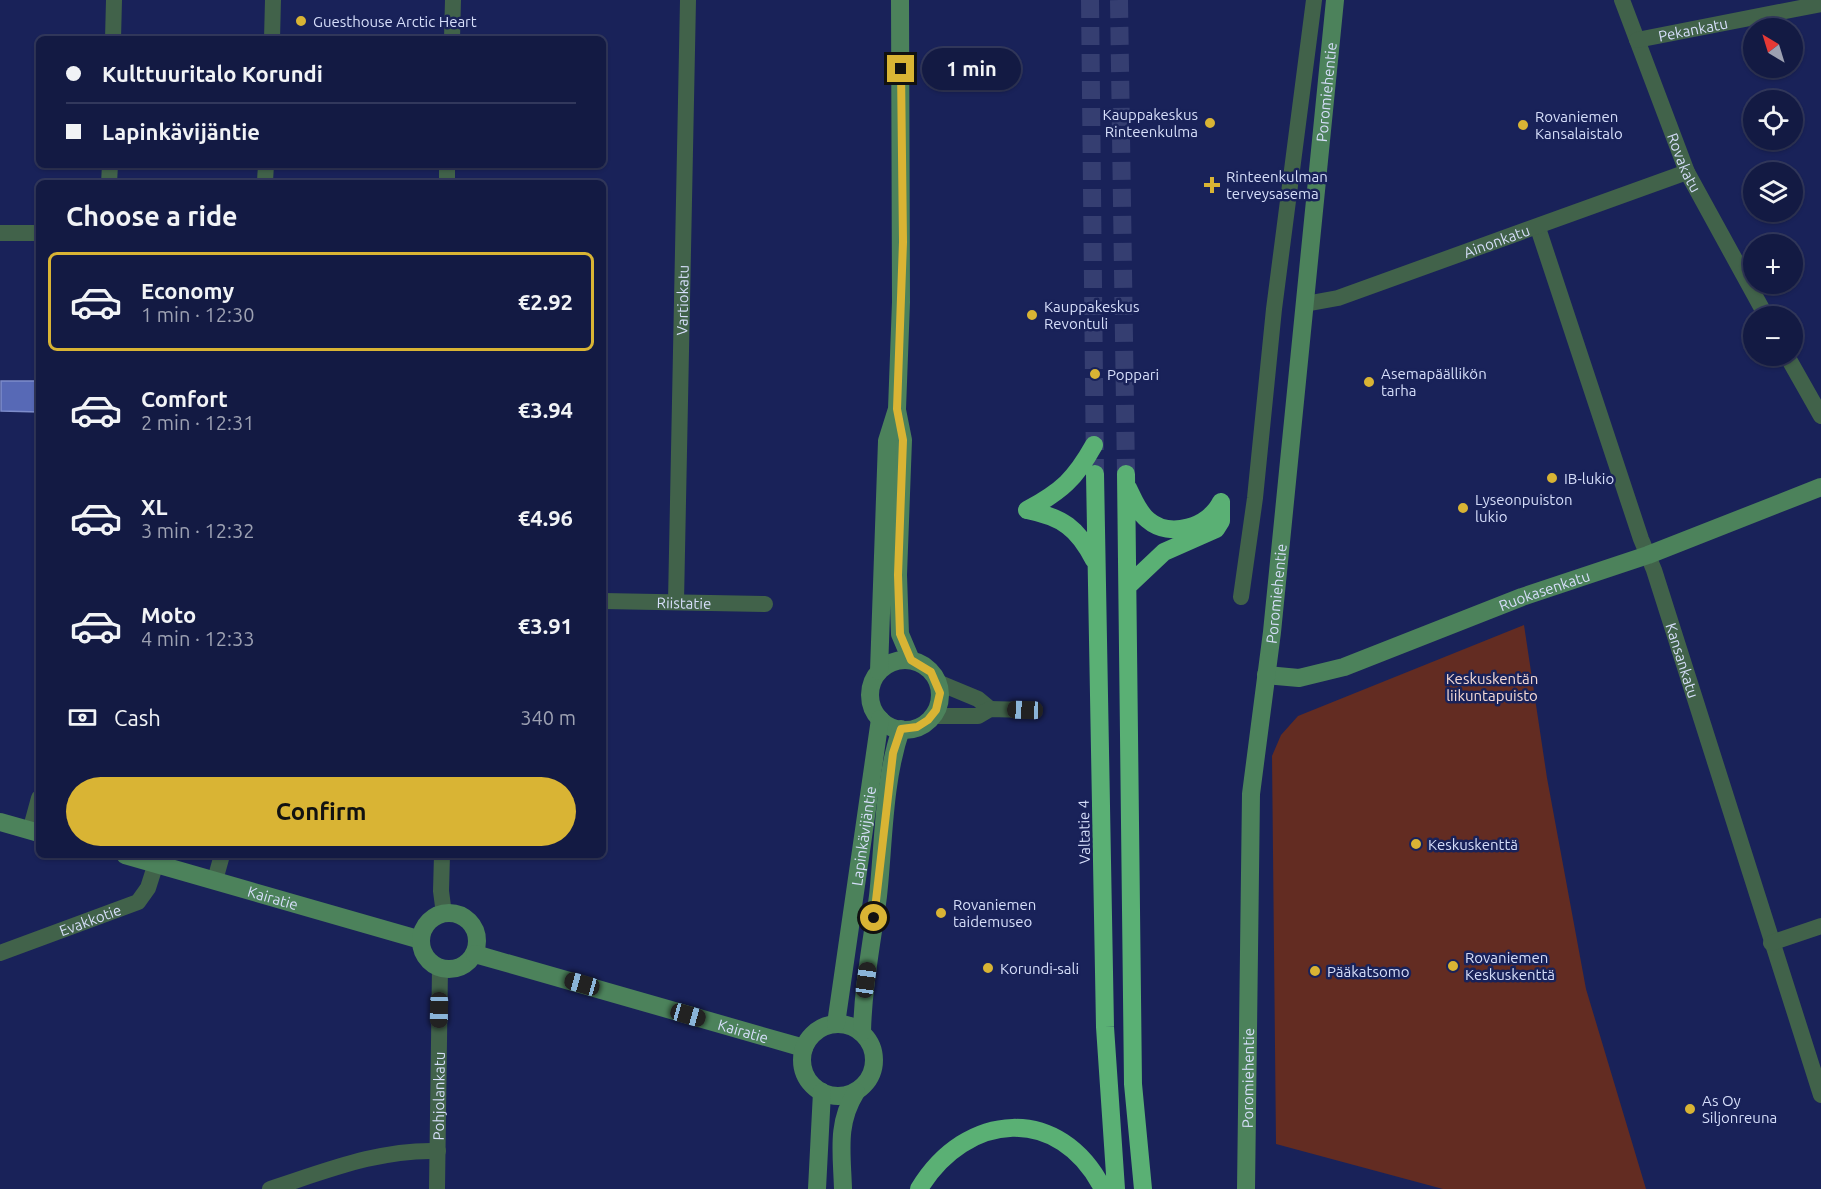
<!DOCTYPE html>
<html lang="en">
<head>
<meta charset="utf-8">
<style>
  :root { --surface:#131a43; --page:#20274e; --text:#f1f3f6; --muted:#9da1b2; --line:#32385c; --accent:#d9b434 }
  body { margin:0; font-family:Ubuntu,sans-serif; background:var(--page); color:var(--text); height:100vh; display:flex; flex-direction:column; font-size:22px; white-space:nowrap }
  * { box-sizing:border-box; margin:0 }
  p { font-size:20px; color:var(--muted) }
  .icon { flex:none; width:33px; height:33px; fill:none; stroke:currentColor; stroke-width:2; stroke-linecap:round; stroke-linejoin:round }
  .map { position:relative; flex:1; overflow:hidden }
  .side { position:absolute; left:36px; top:180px; width:570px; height:678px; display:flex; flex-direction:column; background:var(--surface); border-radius:9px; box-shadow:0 2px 4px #0004,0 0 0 2px var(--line) }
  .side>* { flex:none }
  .guide { position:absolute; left:36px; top:36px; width:570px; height:132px; border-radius:9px; box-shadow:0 2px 4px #0004,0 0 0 2px var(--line); display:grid; align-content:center; height:132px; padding:0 30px; background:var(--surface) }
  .needle { width:39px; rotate:322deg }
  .controls { position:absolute; left:1743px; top:18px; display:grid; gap:12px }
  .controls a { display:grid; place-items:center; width:60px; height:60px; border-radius:50%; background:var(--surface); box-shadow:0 2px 4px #0004,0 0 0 2px var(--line); font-size:30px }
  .end { position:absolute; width:27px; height:27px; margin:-14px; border:8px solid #d9b434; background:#111; box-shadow:0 0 0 3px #111 }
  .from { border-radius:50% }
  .bubble { position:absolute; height:42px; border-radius:21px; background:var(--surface); box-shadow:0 2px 4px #0004,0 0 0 2px var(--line); font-size:20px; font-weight:700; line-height:42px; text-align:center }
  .car { position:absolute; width:18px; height:36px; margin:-18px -9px; border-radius:8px; box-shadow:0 0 4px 2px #0007; background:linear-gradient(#222 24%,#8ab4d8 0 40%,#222 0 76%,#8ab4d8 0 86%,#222 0) }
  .guide b { display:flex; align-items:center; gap:21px; height:57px; font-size:22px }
  .guide b+b { border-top:2px solid var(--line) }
  .guide i { width:15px; height:15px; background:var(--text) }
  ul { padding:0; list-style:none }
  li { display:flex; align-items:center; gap:18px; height:99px; margin:0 12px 9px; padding:0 18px; border:3px solid transparent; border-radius:9px }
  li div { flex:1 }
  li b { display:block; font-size:22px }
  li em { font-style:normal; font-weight:700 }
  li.selected { border-color:var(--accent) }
  li>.icon { width:54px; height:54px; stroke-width:1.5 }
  h2 { padding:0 30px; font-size:27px; line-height:72px }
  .pay { display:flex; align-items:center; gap:15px; height:66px; padding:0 30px; font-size:22px }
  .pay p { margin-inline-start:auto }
  .primary-button { display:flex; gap:12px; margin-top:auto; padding:12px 30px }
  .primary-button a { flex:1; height:69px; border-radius:36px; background:var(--accent); color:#111; font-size:24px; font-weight:700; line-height:69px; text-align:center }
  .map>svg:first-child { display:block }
  .green { fill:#632c22 }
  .water { fill:#5769b6; stroke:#7d8cca; stroke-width:1.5 }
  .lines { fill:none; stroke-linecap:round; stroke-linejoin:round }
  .highway-tunnel { stroke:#353e71; stroke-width:18; stroke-dasharray:18 9; stroke-linecap:butt }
  .street { stroke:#41624a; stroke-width:16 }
  .secondary { stroke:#4c825b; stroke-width:18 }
  .highway { stroke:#5ab074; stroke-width:18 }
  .route { stroke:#d9b434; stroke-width:8 }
  .poi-dot { fill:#d9b434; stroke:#192259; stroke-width:2 }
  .labels { text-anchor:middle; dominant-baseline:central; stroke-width:5; stroke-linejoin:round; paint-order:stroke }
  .poi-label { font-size:15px; fill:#d6defa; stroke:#192259; text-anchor:start }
  .street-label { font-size:15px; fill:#d6defa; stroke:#192259 }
  .park-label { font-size:15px; fill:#f5dad5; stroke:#192259 }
</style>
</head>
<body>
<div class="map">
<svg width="1821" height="1189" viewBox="0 0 1821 1189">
  <rect width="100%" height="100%" fill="#192259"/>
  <!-- green -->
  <path class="green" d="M1524,625l23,153 39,211 60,200h-203l-167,-45 -4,-388 9,-21 17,-19z"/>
  <!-- water -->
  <path class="water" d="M1,381h38v31l-38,-1z"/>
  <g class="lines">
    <!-- highway-tunnel -->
    <path class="highway-tunnel" d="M1090,0l5,474
      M1119,0l7,474"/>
    <!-- street -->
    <g class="street">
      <path id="s1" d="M1622,0l65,172 79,144"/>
      <path d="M113,39l1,-39"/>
      <path d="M272,39l1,-39"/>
      <path d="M452,39l1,-39"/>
      <path id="s2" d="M1637,40l184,-36"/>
      <path d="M265,181l1,-16"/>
      <path d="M109,183l1,-18"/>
      <path d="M447,183v-18"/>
      <path id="s3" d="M1538,228l103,311 13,31 167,525"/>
      <path d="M0,233h39"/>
      <path id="s4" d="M1305,304l33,-6 349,-126"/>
      <path d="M1787,356l34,60"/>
      <path d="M1241,597l14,-99 19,-189 40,-309"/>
      <path id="s5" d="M603,601l162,3"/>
      <path id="s6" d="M676,602l12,-602"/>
      <path d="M937,682l41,17 12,10"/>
      <path d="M932,716h46l12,-7 35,1"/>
      <path d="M30,831l9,-33"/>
      <path d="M442,855l-1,36 3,23"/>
      <path d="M215,880l7,-25"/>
      <path d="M1771,943l50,-17"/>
      <path id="s7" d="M0,953l138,-51 10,-14 8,-25"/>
      <path d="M270,1189c56,-18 109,-40 168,-38"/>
      <path id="s8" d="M437,1189l3,-221"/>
    </g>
    <!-- secondary -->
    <g class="secondary">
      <path d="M897,410l6,30 -5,135 2,59 11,26"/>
      <circle cx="905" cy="695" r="35"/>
      <path d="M879,671l8,-230 10,-32 4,-107 -1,-302"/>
      <path id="s9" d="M1266,675l33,3 45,-11 178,-70 126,-42 173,-68"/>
      <path d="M0,822l39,11"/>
      <path id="s10" d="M125,855l296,85"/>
      <circle cx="449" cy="941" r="28"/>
      <path id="s11" d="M475,954l329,94"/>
      <circle cx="838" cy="1060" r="36"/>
      <path id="s12" d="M836,1024l44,-305"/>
      <path d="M862,1032c1,-46 10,-90 16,-136 6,-55 5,-114 23,-167"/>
      <path d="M817,1189l5,-97"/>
      <path d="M843,1189c-1,-36 -7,-65 13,-97"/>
      <path id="s13" d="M1246,1189l5,-395 21,-162 63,-632"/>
    </g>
    <!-- highway -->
    <path class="highway" d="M1095,474l10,553 11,162
      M1126,474l7,610 10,105
      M1128,488c5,10 10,24 20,32 22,19 61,7 73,-18
      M1027,510c35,-19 48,-31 67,-65
      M1027,510c35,7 51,18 67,50
      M1128,586l36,-34 52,-23 5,-8v-19
      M919,1189c47,-78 141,-85 184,0"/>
  </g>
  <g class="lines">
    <!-- route -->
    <path class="route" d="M874,918l19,-165 8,-24 16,-2 11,-7 8,-10 4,-17 -9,-21 -20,-12 -11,-26 -2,-59 5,-135 -6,-31 6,-167 -2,-173"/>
  </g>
  <!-- markers -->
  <g class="poi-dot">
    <circle cx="301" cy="21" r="6"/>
    <circle cx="1210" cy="123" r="6"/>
    <circle cx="1523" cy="125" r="6"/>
    <path d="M1209 176h6v6h6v6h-6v6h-6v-6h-6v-6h6z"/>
    <circle cx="1032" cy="315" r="6"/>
    <circle cx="1095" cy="374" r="6"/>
    <circle cx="1369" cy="382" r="6"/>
    <circle cx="1552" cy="478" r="6"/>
    <circle cx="1463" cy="508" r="6"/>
    <circle cx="1416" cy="844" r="6"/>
    <circle cx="941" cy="913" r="6"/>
    <circle cx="1453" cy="966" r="6"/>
    <circle cx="988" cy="968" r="6"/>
    <circle cx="1315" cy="971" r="6"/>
    <circle cx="1690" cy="1109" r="6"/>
  </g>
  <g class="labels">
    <!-- poi labels -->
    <g class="poi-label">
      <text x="313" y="21">Guesthouse Arctic Heart</text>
      <text x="1198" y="114" text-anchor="end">Kauppakeskus<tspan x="1198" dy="17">Rinteenkulma</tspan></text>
      <text x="1535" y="116">Rovaniemen<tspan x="1535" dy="17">Kansalaistalo</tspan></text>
      <text x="1226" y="176">Rinteenkulman<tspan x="1226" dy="17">terveysasema</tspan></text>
      <text x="1044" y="306">Kauppakeskus<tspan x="1044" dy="17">Revontuli</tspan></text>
      <text x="1381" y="373">Asemapäällikön<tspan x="1381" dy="17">tarha</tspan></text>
      <text x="1107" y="374">Poppari</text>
      <text x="1564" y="478">IB-lukio</text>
      <text x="1475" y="499">Lyseonpuiston<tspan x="1475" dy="17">lukio</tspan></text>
      <text x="1428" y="844">Keskuskenttä</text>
      <text x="953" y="904">Rovaniemen<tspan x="953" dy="17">taidemuseo</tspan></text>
      <text x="1465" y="957">Rovaniemen<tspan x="1465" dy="17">Keskuskenttä</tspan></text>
      <text x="1000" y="968">Korundi-sali</text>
      <text x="1327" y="971">Pääkatsomo</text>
      <text x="1702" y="1100">As Oy<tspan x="1702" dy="17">Siljonreuna</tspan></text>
    </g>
    <!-- street labels -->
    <g class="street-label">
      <text stroke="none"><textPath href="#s2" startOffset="57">Pekankatu</textPath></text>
      <text stroke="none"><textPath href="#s13" startOffset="1101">Poromiehentie</textPath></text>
      <text stroke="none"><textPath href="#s1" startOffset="174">Rovakatu</textPath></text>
      <text stroke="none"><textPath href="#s4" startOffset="202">Ainonkatu</textPath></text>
      <text stroke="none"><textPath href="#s6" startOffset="302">Vartiokatu</textPath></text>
      <text stroke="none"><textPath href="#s9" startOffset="294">Ruokasenkatu</textPath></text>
      <text stroke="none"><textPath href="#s13" startOffset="597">Poromiehentie</textPath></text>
      <text stroke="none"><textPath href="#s5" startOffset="81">Riistatie</textPath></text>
      <text stroke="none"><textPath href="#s3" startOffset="456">Kansankatu</textPath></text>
      <text transform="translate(1084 832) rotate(-91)">Valtatie 4</text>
      <text stroke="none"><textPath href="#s12" startOffset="190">Lapinkävijäntie</textPath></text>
      <text stroke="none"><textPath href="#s10" startOffset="154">Kairatie</textPath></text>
      <text stroke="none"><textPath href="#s7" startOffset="96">Evakkotie</textPath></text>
      <text stroke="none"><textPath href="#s11" startOffset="279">Kairatie</textPath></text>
      <text stroke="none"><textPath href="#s13" startOffset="111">Poromiehentie</textPath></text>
      <text stroke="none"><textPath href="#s8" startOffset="93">Pohjolankatu</textPath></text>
    </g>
    <!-- park labels -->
    <g class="park-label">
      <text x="1492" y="678">Keskuskentän<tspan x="1492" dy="17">liikuntapuisto</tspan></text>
    </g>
  </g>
</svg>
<div class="controls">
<a><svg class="needle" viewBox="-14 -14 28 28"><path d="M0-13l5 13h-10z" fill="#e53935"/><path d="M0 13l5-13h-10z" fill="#9da1b2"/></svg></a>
<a><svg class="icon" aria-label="locate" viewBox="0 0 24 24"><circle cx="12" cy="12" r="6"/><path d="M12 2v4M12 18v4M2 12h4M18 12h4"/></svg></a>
<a><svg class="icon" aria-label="layers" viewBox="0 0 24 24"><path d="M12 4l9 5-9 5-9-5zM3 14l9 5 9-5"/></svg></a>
<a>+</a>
<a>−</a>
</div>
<i class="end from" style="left:874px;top:918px"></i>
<i class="end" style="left:901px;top:69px"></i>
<div class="bubble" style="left:922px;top:48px;width:99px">1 min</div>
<i class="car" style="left:1025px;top:710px;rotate:272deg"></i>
<i class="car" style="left:866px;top:980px;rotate:8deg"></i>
<i class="car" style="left:582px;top:984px;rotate:286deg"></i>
<i class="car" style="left:439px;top:1010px;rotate:181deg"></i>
<i class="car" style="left:688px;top:1015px;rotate:106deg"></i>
<div class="guide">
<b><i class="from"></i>Kulttuuritalo Korundi</b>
<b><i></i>Lapinkävijäntie</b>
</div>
<section class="side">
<h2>Choose a ride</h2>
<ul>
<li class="selected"><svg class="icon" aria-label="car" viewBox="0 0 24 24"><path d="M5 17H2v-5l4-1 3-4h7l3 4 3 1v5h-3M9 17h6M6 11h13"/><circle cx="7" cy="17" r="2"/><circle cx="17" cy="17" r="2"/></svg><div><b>Economy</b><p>1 min · 12:30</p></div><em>€2.92</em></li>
<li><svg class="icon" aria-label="car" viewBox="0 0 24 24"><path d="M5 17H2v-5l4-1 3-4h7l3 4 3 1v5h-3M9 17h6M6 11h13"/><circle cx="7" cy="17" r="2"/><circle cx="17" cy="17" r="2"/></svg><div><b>Comfort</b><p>2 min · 12:31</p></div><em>€3.94</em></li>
<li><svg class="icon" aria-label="car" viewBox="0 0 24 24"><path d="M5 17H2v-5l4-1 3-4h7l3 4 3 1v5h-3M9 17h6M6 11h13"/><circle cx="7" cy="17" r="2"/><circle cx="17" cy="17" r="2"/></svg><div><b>XL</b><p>3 min · 12:32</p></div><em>€4.96</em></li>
<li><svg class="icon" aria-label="car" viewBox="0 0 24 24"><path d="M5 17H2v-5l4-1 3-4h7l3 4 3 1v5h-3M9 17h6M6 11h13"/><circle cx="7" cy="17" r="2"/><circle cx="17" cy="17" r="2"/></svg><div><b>Moto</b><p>4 min · 12:33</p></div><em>€3.91</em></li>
</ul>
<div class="pay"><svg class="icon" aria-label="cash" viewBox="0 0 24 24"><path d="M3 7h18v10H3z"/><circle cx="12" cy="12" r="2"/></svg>Cash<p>340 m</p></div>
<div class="primary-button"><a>Confirm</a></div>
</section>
</div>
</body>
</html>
